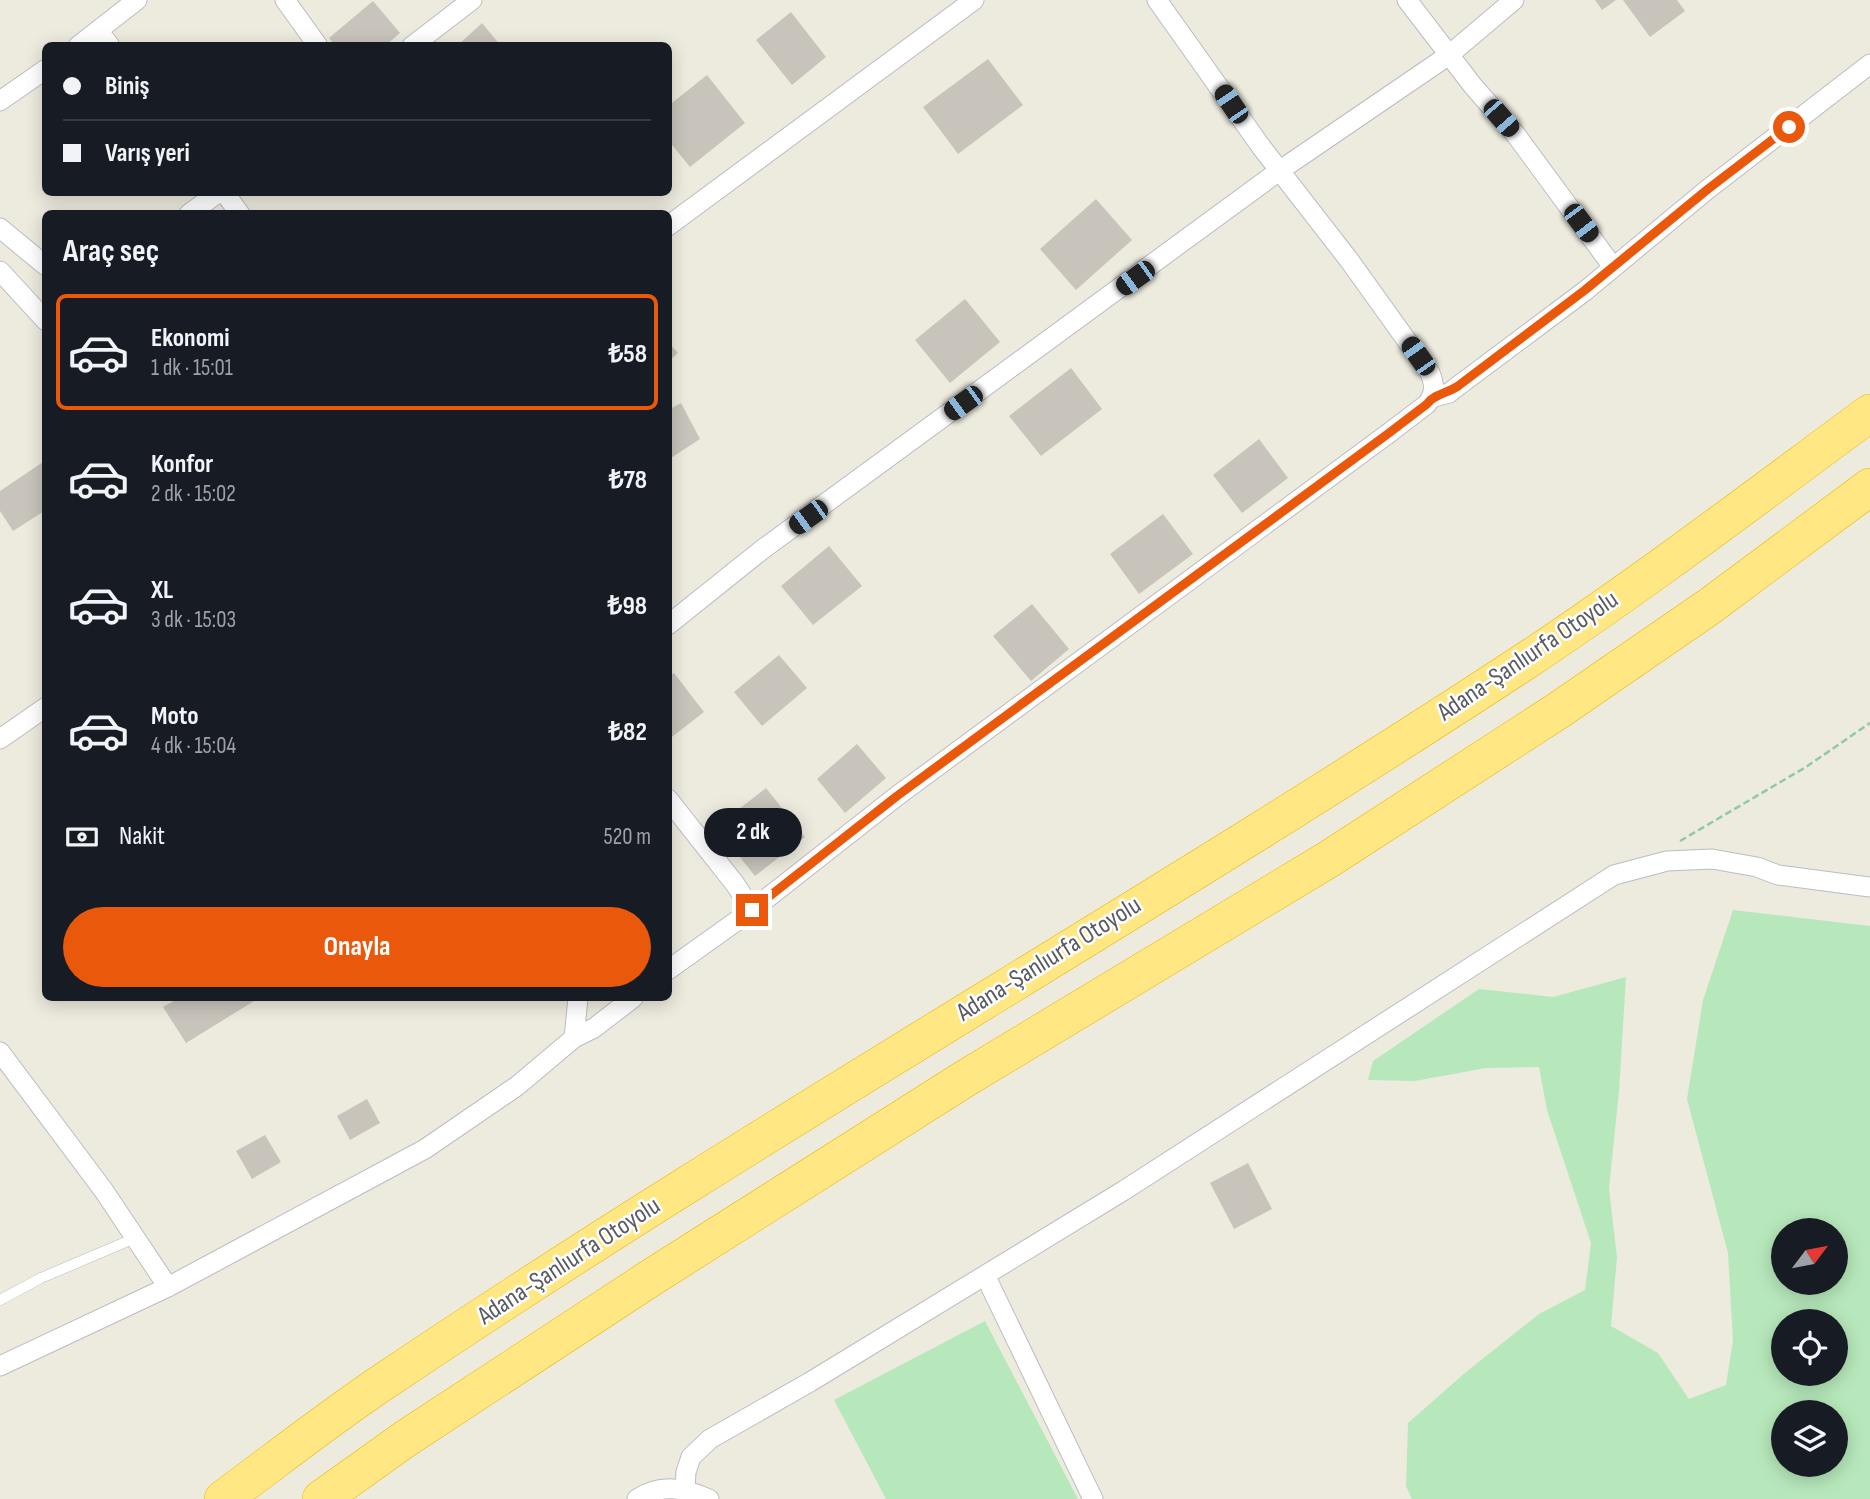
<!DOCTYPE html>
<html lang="tr">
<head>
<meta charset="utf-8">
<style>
  :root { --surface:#171b24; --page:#242831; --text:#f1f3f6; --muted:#9ea1a6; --line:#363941; --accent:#ea580c }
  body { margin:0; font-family:"Sofia Sans Condensed",sans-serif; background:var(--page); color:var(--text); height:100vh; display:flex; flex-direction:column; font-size:26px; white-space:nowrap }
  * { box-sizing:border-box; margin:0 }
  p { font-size:23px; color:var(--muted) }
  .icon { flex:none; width:38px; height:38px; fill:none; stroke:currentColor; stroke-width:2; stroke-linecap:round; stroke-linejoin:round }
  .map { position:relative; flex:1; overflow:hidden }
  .drawer { position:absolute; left:42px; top:210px; width:630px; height:791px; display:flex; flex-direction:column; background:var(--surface); border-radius:10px; box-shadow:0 4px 18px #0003 }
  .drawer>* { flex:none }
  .banner { position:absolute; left:42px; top:42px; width:630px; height:154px; border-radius:10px; box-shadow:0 4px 18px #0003; display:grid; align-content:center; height:154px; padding:0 21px; background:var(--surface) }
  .needle { width:46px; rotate:58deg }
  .tools { position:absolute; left:1771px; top:1218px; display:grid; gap:14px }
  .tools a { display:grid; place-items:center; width:77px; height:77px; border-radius:50%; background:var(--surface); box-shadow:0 4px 18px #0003; font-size:35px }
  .end { position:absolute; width:32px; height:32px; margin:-16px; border:9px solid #ea580c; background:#fff; box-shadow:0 0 0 4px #fff }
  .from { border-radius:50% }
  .bubble { position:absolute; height:49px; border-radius:24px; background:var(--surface); box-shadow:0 4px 18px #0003; font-size:23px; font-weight:700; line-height:49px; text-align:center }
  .car { position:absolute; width:21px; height:42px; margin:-21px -10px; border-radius:9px; box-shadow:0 0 5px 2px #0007; background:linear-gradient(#222 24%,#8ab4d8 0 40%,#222 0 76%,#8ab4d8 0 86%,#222 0) }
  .banner b { display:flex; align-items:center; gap:24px; height:66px; font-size:26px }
  .banner b+b { border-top:2px solid var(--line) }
  .banner i { width:18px; height:18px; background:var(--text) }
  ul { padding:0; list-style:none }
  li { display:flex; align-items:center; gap:21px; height:116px; margin:0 14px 10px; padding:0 7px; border:4px solid transparent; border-radius:10px }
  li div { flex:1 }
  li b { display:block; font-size:26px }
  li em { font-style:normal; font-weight:700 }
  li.selected { border-color:var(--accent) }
  li>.icon { width:63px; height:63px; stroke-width:1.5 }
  h2 { padding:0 21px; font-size:32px; line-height:84px }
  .pay { display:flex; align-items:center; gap:18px; height:77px; padding:0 21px; font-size:26px }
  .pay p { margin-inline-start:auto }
  .primary-button { display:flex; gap:14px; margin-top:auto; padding:14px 21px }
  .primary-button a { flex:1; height:80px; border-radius:42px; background:var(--accent); color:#fff; font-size:28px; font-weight:700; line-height:80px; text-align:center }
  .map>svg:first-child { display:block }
  .green { fill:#b7e8bb; fill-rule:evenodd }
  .building { fill:#c8c4bb }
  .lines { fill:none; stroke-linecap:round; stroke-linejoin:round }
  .lane-casing { stroke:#babcc2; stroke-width:11 }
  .street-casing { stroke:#babcc2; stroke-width:21 }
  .highway-casing { stroke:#ebb300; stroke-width:38 }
  .path { stroke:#90c9a4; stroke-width:2.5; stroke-dasharray:7 3.5; stroke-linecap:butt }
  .lane { stroke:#fff; stroke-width:10 }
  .street { stroke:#fff; stroke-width:19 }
  .highway { stroke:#ffe883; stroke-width:37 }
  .route { stroke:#ea580c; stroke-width:9 }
  .labels { text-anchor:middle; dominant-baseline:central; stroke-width:5; stroke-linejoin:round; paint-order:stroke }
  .street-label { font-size:26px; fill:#585b62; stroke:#fff }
</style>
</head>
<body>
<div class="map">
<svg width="1870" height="1499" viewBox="0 0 1870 1499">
  <rect width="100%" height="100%" fill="#edebde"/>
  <!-- green -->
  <path class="green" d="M1733,910l137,16v573h-458l-6,-13 2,-63 58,-51 73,-58 46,-24 6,-47 -44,-133 -8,-43 -53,1 -71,13 -47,-1 5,-19 106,-72 74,8 73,-20 -7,114 -10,98 8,68 -6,69 47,27 31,46 37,-14 7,-45 -5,-87 -41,-154 16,-99zM1783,1230h53v53h-53zM1783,1321h53v53h-53zM1783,1412h53v53h-53z
    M985,1321l93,178h-192l-52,-99z"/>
  <!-- building -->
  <path class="building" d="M1595,0h21l-14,10z
    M1623,0h54l8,11 -35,26z
    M373,1l27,32 -15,13h-49l-7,-8z
    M791,12l35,45 -34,28 -36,-45z
    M482,23l19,23h-44z
    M988,59l35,46 -65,49 -35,-47z
    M707,75l38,48 -55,44 -22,-27v-34z
    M1096,199l36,41 -56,50 -36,-41z
    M965,299l35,43 -50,41 -35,-43z
    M668,342l10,11 -10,9z
    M1071,368l31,41 -61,47 -32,-40z
    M681,403l19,36 -32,21v-50z
    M1259,439l29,39 -46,35 -29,-38z
    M46,460v50l-33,21 -13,-20v-20z
    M1163,514l30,40 -54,40 -29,-40z
    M829,546l33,40 -49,39 -32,-39z
    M1032,604l37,45 -38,32 -38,-45z
    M779,655l28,33 -45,38 -28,-34z
    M674,673l30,39 -36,28v-63z
    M857,744l29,34 -41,35 -28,-34z
    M766,788l39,49 -50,39 -39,-49z
    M179,998h80l-73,45 -23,-36z
    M367,1099l13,24 -30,17 -13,-24z
    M265,1135l16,27 -29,17 -16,-28z
    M1248,1163l24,46 -38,20 -24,-46z"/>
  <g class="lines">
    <defs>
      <path id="lane" d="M0,1300l41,-22 94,-40"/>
      <path id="street" d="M285,0l33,46
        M1407,0l66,86 43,49 97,132
        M98,30l12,16
        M78,46l59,-46
        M412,46l60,-46
        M0,101l46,-32
        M224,192l16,22
        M189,214l30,-22
        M668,226l306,-226
        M0,228l46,38
        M0,271l46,50
        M1431,398l18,-5 9,-7 127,-95 123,-102 162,-125
        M668,625l95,-76 516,-378 170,-116 65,-55
        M0,739l46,-32
        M668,799l67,85 17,26
        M668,970l84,-60 145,-114 492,-363 38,-29c8,-11 8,-19 3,-31l-81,-113 -87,-112 -105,-148
        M574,1038l20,-10 39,-30
        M0,1052l104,139 64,96
        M985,1275l108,224
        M0,1366l168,-79 257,-138 92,-63 57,-48 4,-40
        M685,1489l1,-17 5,-15 19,-18 100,-57 313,-191 491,-316 53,-14 45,-2 45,8 21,8 92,12
        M637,1499c24,-16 47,-11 72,0"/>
      <path id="highway" d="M223,1499c53,-39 105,-80 160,-117 373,-251 765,-473 1141,-720 118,-78 232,-165 346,-249
        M321,1499l84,-60 244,-160 317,-201 363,-219 230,-149 151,-104 160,-119"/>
    </defs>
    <!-- lane casing -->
    <use href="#lane" class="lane-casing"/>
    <!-- street casing -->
    <use href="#street" class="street-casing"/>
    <!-- highway casing -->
    <use href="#highway" class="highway-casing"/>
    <!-- path -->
    <path class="path" d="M1680,841l126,-74 64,-44"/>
    <!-- lane -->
    <use href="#lane" class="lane"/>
    <!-- street -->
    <use href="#street" class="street"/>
    <!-- highway -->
    <use href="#highway" class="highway"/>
  </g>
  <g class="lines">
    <!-- route -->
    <path class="route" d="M752,910l145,-114 492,-363 38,-29c7,-10 21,-11 31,-18l127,-96 123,-101 81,-62"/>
  </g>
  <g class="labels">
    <!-- street labels -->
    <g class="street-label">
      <text transform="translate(1528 656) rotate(-34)">Adana-Şanlıurfa Otoyolu</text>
      <text transform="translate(1049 959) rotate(-32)">Adana-Şanlıurfa Otoyolu</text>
      <text transform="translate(569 1261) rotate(-33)">Adana-Şanlıurfa Otoyolu</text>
    </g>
  </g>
</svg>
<div class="tools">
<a><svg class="needle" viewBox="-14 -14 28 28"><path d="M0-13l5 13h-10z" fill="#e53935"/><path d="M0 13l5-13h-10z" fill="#9ea1a6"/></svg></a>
<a><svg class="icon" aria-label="locate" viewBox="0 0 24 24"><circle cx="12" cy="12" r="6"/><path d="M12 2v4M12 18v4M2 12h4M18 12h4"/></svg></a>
<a><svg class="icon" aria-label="layers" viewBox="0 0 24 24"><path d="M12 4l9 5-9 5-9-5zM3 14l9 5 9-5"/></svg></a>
</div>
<i class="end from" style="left:1789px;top:127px"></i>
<i class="end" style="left:752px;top:910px"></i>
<div class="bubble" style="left:704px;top:808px;width:98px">2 dk</div>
<i class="car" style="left:1231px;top:104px;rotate:326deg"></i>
<i class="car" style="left:1501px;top:118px;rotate:139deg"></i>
<i class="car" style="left:1581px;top:223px;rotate:143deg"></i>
<i class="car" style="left:1135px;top:278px;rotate:234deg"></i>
<i class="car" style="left:1418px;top:356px;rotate:325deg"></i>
<i class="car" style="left:963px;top:403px;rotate:234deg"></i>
<i class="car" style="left:808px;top:517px;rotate:234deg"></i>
<div class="banner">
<b><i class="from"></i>Biniş</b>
<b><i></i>Varış yeri</b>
</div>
<section class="drawer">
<h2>Araç seç</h2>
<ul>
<li class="selected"><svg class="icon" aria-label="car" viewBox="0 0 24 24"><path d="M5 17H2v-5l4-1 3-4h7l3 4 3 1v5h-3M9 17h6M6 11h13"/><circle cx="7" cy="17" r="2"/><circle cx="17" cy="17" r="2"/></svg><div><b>Ekonomi</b><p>1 dk · 15:01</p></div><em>₺58</em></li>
<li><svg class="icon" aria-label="car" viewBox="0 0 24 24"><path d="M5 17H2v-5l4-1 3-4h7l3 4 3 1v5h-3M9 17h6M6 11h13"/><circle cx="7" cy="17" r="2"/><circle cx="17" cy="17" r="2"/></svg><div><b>Konfor</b><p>2 dk · 15:02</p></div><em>₺78</em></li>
<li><svg class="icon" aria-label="car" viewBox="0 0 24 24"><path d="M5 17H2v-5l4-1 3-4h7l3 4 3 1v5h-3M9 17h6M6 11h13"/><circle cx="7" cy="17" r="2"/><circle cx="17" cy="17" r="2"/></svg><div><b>XL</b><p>3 dk · 15:03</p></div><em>₺98</em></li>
<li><svg class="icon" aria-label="car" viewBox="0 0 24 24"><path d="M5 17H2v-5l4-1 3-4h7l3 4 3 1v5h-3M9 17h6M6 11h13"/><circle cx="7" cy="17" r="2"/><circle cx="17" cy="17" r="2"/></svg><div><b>Moto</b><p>4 dk · 15:04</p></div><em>₺82</em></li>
</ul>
<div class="pay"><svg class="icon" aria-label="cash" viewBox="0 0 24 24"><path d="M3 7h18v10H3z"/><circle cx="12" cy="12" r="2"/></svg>Nakit<p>520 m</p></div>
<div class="primary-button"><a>Onayla</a></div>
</section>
</div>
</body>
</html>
